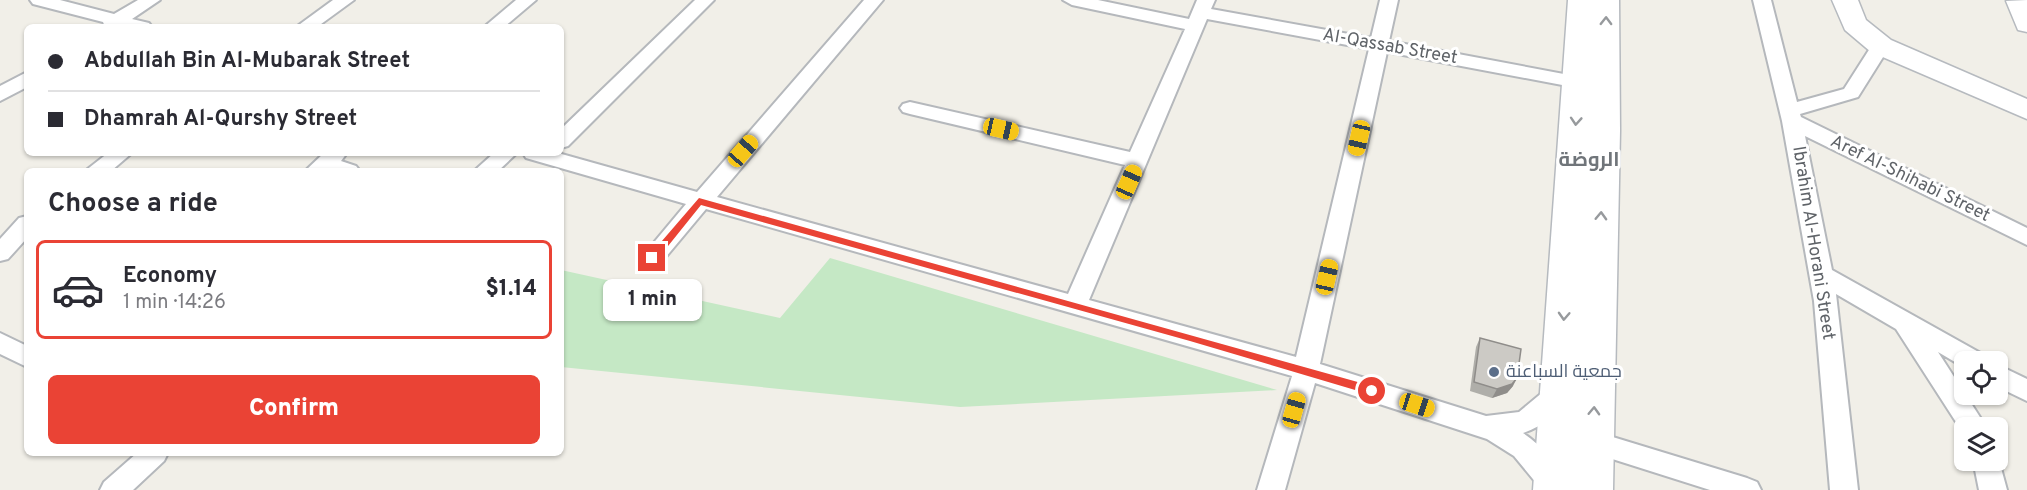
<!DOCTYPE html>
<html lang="en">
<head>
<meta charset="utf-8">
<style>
  :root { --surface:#fff; --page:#f7f7f7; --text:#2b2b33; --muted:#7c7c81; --line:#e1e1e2; --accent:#ea4335 }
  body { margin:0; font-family:Overpass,Cairo,sans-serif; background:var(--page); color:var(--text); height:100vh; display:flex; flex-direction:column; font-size:22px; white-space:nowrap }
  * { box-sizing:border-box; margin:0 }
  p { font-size:20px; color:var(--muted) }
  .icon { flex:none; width:33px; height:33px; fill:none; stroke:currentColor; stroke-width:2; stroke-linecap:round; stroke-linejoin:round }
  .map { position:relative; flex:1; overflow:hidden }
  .sheet { position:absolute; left:24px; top:168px; width:540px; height:288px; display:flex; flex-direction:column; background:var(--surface); border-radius:9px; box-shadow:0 2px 4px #0004 }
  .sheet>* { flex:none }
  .guide { position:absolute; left:24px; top:24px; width:540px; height:132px; border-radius:9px; box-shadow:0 2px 4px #0004; display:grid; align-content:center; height:132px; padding:0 24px; background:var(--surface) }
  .controls { position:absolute; left:1954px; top:351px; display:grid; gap:12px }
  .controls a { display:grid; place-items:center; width:54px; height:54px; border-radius:9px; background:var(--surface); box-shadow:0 2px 4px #0004; font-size:30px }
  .end { position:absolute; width:27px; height:27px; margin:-14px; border:8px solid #ea4335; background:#fff; box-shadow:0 0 0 3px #fff }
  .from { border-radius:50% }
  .bubble { position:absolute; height:42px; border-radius:9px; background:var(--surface); box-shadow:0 2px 4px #0004; font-size:20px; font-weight:800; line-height:42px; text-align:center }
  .car { position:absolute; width:18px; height:36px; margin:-18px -9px; border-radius:8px; box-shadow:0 0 4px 2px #0007; background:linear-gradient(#f5c518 24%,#345 0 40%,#f5c518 0 76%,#345 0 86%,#f5c518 0) }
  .guide b { display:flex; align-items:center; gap:21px; height:57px; font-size:22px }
  .guide b+b { border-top:2px solid var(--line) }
  .guide i { width:15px; height:15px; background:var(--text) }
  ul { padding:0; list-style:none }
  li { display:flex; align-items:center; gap:18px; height:99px; margin:0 12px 9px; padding:0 12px; border:3px solid var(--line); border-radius:9px }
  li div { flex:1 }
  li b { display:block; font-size:22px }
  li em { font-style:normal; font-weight:800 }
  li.active { border-color:var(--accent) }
  li>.icon { width:54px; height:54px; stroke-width:1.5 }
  h2 { padding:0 24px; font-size:27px; line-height:72px }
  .primary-button { display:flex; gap:12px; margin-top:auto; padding:12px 24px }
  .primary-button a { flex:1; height:69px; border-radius:9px; background:var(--accent); color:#fff; font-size:24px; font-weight:800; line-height:69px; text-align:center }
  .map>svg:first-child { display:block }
  .green { fill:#c5e8c5 }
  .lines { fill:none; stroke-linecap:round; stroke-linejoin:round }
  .street-casing { stroke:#b5b8bc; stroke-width:4 }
  .secondary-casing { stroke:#b6babf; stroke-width:3 }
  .street { fill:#fff; fill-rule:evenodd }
  .secondary { fill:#fff; fill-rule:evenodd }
  .wall { fill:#afaea9 }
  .shaded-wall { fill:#8f8d8a }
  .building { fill:#cccac5; stroke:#8f8d8a; stroke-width:1.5 }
  .oneway { stroke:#979a9d }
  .route { fill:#ea4335 }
  .service-dot { fill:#5c6f8a; stroke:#fff; stroke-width:2 }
  .labels { text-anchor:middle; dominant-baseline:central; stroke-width:6; stroke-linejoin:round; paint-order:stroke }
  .street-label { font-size:18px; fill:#5f6368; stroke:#fff }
  .service-label { font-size:18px; fill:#4e5e75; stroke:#fff; text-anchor:start }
  .neighbourhood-label { font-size:20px; font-weight:bold; fill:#70757a; stroke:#fff }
</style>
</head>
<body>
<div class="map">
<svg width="2027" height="490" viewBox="0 0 2027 490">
  <rect width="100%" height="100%" fill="#f1efe8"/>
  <!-- green -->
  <path class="green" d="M830,258l447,132 -317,17 -399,-40v-97l219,48z"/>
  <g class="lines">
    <defs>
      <path id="street" d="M30,0h30l54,14 24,-14h22l-28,19 17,4 3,4h-47l-2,-5 -70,-18z
        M333,0h21l-37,27h-21z
        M516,0h20l-32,27h-20z
        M695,0h19l-146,146 -7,2v-19z
        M864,0h19l-166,197 351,97 57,-129 -215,-51 -7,-2 -3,-4 3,-4 7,-2 220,50 55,-123 -113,-24 -9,-5h35l91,19 8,-19h18l-4,9 160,29 9,-38h18l-9,41 196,37 3,4 -3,4 -7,2 -191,-36 -67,312 166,52 33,-4 30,-25 9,-3 9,3 4,7c-10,19 -28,32 -48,39 18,12 34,30 44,50l-4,7h-21l-28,-34 -27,-17 -172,-56 -30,107h-28l35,-114 -586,-167 -46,55 -8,2 -8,-2 -3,-6 45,-54 -160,-46 -3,-5h35l139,39zM1207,19l162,30 -73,308 -207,-57z
        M1753,0h18l26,102 47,-13 30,-47 7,-2 9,6 -32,51 -58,17 1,3 226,111v17l-222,-109 27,134 152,85 3,7h-22v6l-27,-16 49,76h-22v8l-69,-107 -60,-35 22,196h-28l-16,-189 -32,-180z
        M27,72v15l-27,14v-15z
        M108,153h24l-21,18h-26z
        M324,153h23l-6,8 15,5 4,5h-55z
        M494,153h23l-19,18h-24z
        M27,216v22l-19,21 -8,2v-22l19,-21z
        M0,333l27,13v21l-27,-13z
        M1998,365l29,14v22l-29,-14z
        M1593,431l154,47 10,4 4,8h-51l-126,-40 -4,-8 4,-8z
        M137,453h31l-4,8 -31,29h-33l4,-8z
        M1998,457l9,33h-28l-6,-30h25z"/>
      <path id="secondary" d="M1568,0h51l1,131 -7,359h-40l17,-369 -17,369h-40z
        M1832,0h26l8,20 25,20 136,59v20l-156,-67 -26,-22z
        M2027,0v32l-9,-2 -12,-29z"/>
    </defs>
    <!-- street casing -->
    <use href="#street" class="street-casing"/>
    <!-- secondary casing -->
    <use href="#secondary" class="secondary-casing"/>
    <!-- street -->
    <use href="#street" class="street"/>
    <!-- secondary -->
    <use href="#secondary" class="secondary"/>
  </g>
  <!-- wall -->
  <path class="wall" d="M1480,338l33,48 -6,7 -15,5 -22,-7 6,-44z"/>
  <!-- shaded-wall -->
  <path class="shaded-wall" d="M1517,378l-4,8 -6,7 -15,5 5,-9z"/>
  <!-- building -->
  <path class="building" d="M1480,338l41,11 -4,29 -5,6 -15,5 -23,-7z"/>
  <!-- one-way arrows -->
  <defs><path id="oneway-chevron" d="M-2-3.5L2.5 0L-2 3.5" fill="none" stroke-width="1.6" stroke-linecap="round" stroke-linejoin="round" transform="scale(1.5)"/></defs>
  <g class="oneway">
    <use href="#oneway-chevron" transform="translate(1606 21) rotate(-89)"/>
    <use href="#oneway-chevron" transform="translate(1576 121) rotate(94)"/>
    <use href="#oneway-chevron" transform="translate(1601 216) rotate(-88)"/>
    <use href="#oneway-chevron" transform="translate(1564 316) rotate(93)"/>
    <use href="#oneway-chevron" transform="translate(1594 411) rotate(-88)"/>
  </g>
  <!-- route -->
  <path class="route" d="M699,198l673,188 6,5 -6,4 -182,-54 -489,-136 -45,56h-7v-5z"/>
  <!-- markers -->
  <circle class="service-dot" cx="1494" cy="372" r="6"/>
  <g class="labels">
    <!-- street labels -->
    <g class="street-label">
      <text transform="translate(1390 47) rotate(10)">Al-Qassab Street</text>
      <text transform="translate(1910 179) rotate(26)">Aref Al-Shihabi Street</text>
      <text transform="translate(1813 243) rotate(81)">Ibrahim Al-Horani Street</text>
    </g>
    <!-- service labels -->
    <g class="service-label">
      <text x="1506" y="372">جمعية السباعنة</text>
    </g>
    <!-- neighbourhood labels -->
    <g class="neighbourhood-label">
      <text x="1589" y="161">الروضة</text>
    </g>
  </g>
</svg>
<div class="controls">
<a><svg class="icon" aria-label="locate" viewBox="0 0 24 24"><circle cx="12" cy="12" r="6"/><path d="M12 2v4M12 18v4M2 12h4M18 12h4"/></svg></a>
<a><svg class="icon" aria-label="layers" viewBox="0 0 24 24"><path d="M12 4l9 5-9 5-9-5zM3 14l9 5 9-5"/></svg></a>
</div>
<i class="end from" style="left:1372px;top:391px"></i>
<i class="end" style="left:652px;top:258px"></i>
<div class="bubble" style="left:603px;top:279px;width:99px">1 min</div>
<i class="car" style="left:1001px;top:129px;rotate:103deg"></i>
<i class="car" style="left:1359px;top:138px;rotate:193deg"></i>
<i class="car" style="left:743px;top:151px;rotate:41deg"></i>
<i class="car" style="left:1129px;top:182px;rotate:24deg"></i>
<i class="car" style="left:1327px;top:277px;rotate:13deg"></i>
<i class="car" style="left:1417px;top:405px;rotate:108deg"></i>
<i class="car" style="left:1294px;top:410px;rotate:16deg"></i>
<div class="guide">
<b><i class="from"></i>Abdullah Bin Al-Mubarak Street</b>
<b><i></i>Dhamrah Al-Qurshy Street</b>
</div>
<section class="sheet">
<h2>Choose a ride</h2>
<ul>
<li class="active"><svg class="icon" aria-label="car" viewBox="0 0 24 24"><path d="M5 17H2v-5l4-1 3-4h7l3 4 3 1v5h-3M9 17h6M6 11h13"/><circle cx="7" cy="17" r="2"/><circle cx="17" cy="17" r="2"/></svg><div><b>Economy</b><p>1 min · 14:26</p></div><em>$1.14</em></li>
</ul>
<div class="primary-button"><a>Confirm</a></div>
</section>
</div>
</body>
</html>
